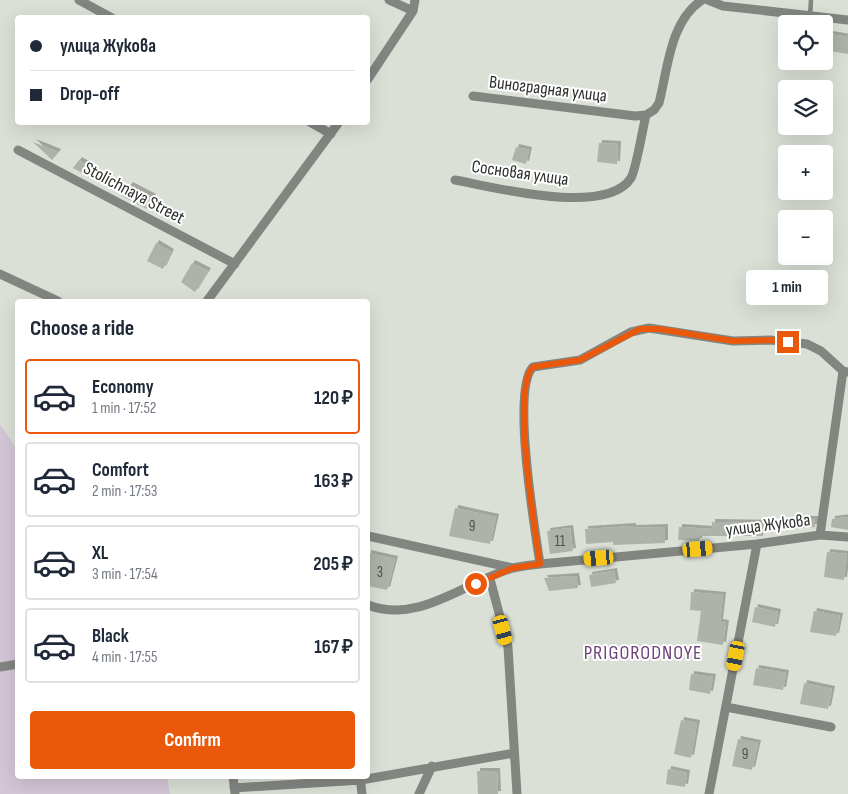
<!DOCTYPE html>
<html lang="en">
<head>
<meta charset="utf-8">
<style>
  :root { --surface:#fff; --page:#f2f2f3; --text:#1f2937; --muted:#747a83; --line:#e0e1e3; --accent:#ea580c }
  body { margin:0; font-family:"Sofia Sans Condensed",sans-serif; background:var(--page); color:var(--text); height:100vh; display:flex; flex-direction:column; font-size:19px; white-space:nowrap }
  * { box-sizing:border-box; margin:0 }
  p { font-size:16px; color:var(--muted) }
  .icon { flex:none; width:28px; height:28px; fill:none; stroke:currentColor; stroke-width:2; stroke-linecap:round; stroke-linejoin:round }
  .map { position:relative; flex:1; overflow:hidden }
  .details { position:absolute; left:15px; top:299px; width:355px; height:480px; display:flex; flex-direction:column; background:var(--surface); border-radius:5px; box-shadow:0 5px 20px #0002 }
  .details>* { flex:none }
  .hud { position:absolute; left:15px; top:15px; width:355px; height:110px; border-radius:5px; box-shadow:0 5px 20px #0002; display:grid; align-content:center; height:110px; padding:0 15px; background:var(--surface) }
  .buttons { position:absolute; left:778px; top:15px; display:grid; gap:10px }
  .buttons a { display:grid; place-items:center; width:55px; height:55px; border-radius:5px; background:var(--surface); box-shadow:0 5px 20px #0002; font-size:25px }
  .end { position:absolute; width:22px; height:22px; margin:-11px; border:6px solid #ea580c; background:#fff; box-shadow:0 0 0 2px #fff }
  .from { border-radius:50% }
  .bubble { position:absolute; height:35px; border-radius:5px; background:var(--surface); box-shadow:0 5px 20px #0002; font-size:16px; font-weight:700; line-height:35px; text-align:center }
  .car { position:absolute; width:15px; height:30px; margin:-15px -8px; border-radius:6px; box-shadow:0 0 4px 1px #0007; background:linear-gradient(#f5c518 24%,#345 0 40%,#f5c518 0 76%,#345 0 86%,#f5c518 0) }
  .hud b { display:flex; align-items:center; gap:18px; height:48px; font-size:19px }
  .hud b+b { border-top:1px solid var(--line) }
  .hud i { width:12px; height:12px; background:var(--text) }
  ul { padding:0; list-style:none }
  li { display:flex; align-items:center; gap:15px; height:75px; margin:0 10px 8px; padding:0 5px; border:2px solid var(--line); border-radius:5px }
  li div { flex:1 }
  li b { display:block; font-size:19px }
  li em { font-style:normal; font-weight:700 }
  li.on { border-color:var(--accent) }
  li>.icon { width:45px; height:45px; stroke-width:1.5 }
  h2 { padding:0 15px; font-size:22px; line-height:60px }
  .cta { display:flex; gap:10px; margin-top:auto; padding:10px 15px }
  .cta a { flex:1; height:58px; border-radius:5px; background:var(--accent); color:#fff; font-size:20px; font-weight:700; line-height:58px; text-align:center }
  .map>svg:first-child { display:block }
  .green { fill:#d3c6d7 }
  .building { fill:#adb3a8; filter:url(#shadow) }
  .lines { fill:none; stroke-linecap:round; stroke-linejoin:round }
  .lane { stroke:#828580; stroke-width:4.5 }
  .street { stroke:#828580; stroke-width:9 }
  .route { stroke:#ea580c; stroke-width:6 }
  .labels { text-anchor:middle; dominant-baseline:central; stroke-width:4; stroke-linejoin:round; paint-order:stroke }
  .number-label { font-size:15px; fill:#4e514b }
  .street-label { font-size:18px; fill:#2e302c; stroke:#fff }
  .quarter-label { font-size:20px; letter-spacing:1px; fill:#6d4279; stroke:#fff }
</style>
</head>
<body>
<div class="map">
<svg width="848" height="794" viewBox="0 0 848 794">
  <defs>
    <filter id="shadow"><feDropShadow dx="3" dy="-3" stdDeviation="0" flood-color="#0004"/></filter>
  </defs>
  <rect width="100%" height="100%" fill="#dae0d6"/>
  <!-- green -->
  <path class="green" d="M0,424l17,26 1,326h149l3,18h-170z"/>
  <!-- building -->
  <path class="building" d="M824,33l24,4v17l-24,-4z
    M33,142l25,10 -6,8z
    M599,143l19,1 -1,20 -20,-2z
    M516,147l13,3 -3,14 -14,-4z
    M79,160l10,6 -5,8 -11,-6z
    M130,185l23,12 -6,12 -25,-13z
    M156,243l15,9 -8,17 -16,-8z
    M192,263l16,8 -13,21 -14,-10z
    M455,508l41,9 -6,27 -41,-8z
    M848,517v13l-17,-3 1,-8z
    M798,519h17v8l-51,4 -1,5h-63l-1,5 -21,-1 1,-13 33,2v-7l64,1z
    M633,526v2l32,-1v16l-52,2v-3l-27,2 -1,-15z
    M570,528l3,23 -23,3 -3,-23z
    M827,552l20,2 -3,26 -20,-3z
    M368,553l27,6 -8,31 -19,-4z
    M614,571l2,12 -25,4 -2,-12z
    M576,576l2,12 -29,3 -5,-13z
    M691,592l32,3 -3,27 6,1 -3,22 -26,-4 4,-30 -11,-1z
    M755,607l23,5 -3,15 -23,-5z
    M814,611l26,5 -4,20 -26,-4z
    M756,668l30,5 -3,17 -30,-5z
    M691,674l22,3 -3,17 -21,-4z
    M804,683l28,6 -4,20 -28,-5z
    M681,720l16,3 -6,35 -17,-4z
    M738,739l20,4 -6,27 -20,-4z
    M668,769l19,4 -2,14 -19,-3z
    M477,771h20l1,23h-20z"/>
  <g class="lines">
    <!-- lane -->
    <path class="lane" d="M810,16l1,-16"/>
    <!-- street -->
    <path class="street" d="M79,0l33,18
      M389,0l24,11
      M708,0l15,6 125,14
      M368,79l45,-68 2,-11
      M473,96l162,20 11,-1 8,-5 5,-7c9,-35 11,-82 43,-103
      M310,122l21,12
      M18,150l217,114
      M455,180c38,7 151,37 176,-2 5,-8 12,-51 15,-63
      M0,274l58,27
      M207,301l132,-179
      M820,535l23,-164
      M368,536l145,32
      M540,564c-5,-34 -29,-175 -7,-197l47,-7 51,-28 18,-4 84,13 37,-1 37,4 14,7 22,20 5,1
      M490,579l18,68 9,147
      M368,605c51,20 98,-24 145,-37 9,-2 18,-3 27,-4l217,-20 63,-9 28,2
      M0,667l18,-3
      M726,707l105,20
      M233,776l2,18
      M360,776l2,18
      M234,788l127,-8 153,-27
      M419,794l13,-28
      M709,794l48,-250"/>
  </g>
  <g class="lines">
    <!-- route -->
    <path class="route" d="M476,584l37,-16 27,-4c-5,-34 -29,-175 -7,-197l47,-7 60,-31h19l74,12 37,-1 18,2"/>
  </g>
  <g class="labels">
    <!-- number labels -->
    <g class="number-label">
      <text x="472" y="526">9</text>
      <text x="560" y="541">11</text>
      <text x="380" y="572">3</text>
      <text x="745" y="754">9</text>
    </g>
    <!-- street labels -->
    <g class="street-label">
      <text transform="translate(548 89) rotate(7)">Виноградная улица</text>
      <text transform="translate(520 173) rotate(8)">Сосновая улица</text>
      <text transform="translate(134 193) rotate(28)">Stolichnaya Street</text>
      <text transform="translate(768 525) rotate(-7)">улица Жукова</text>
    </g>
    <!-- quarter labels -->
    <g class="quarter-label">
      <text x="643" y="653">PRIGORODNOYE</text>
    </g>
  </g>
</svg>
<div class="buttons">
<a><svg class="icon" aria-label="locate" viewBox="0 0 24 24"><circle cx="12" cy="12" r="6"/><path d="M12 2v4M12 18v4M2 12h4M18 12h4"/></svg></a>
<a><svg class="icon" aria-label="layers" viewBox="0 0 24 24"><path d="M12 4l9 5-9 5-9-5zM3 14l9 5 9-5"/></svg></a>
<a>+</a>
<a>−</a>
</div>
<i class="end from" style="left:476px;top:584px"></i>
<i class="end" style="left:788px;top:342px"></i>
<div class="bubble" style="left:746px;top:270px;width:82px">1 min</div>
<i class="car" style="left:698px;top:549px;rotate:85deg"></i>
<i class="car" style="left:599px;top:558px;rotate:265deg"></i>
<i class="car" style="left:503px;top:630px;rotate:165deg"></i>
<i class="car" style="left:736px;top:656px;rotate:191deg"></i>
<div class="hud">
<b><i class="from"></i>улица Жукова</b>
<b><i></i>Drop-off</b>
</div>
<section class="details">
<h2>Choose a ride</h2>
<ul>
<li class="on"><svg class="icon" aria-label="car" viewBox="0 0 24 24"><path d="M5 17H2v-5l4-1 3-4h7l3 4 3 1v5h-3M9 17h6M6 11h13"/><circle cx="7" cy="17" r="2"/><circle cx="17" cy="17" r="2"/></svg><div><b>Economy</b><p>1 min · 17:52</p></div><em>120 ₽</em></li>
<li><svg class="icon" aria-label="car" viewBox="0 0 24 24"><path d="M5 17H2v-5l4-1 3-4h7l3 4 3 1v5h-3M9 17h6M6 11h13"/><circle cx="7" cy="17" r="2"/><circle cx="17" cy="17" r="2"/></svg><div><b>Comfort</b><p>2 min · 17:53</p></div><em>163 ₽</em></li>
<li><svg class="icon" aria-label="car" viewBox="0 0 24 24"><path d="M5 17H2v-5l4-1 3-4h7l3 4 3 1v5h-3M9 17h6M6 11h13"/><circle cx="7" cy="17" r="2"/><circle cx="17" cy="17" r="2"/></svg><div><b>XL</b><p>3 min · 17:54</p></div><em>205 ₽</em></li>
<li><svg class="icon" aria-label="car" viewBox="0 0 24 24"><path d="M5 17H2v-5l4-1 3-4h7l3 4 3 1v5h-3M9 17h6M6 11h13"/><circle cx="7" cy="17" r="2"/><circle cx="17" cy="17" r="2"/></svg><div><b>Black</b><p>4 min · 17:55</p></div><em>167 ₽</em></li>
</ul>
<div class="cta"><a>Confirm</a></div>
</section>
</div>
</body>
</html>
